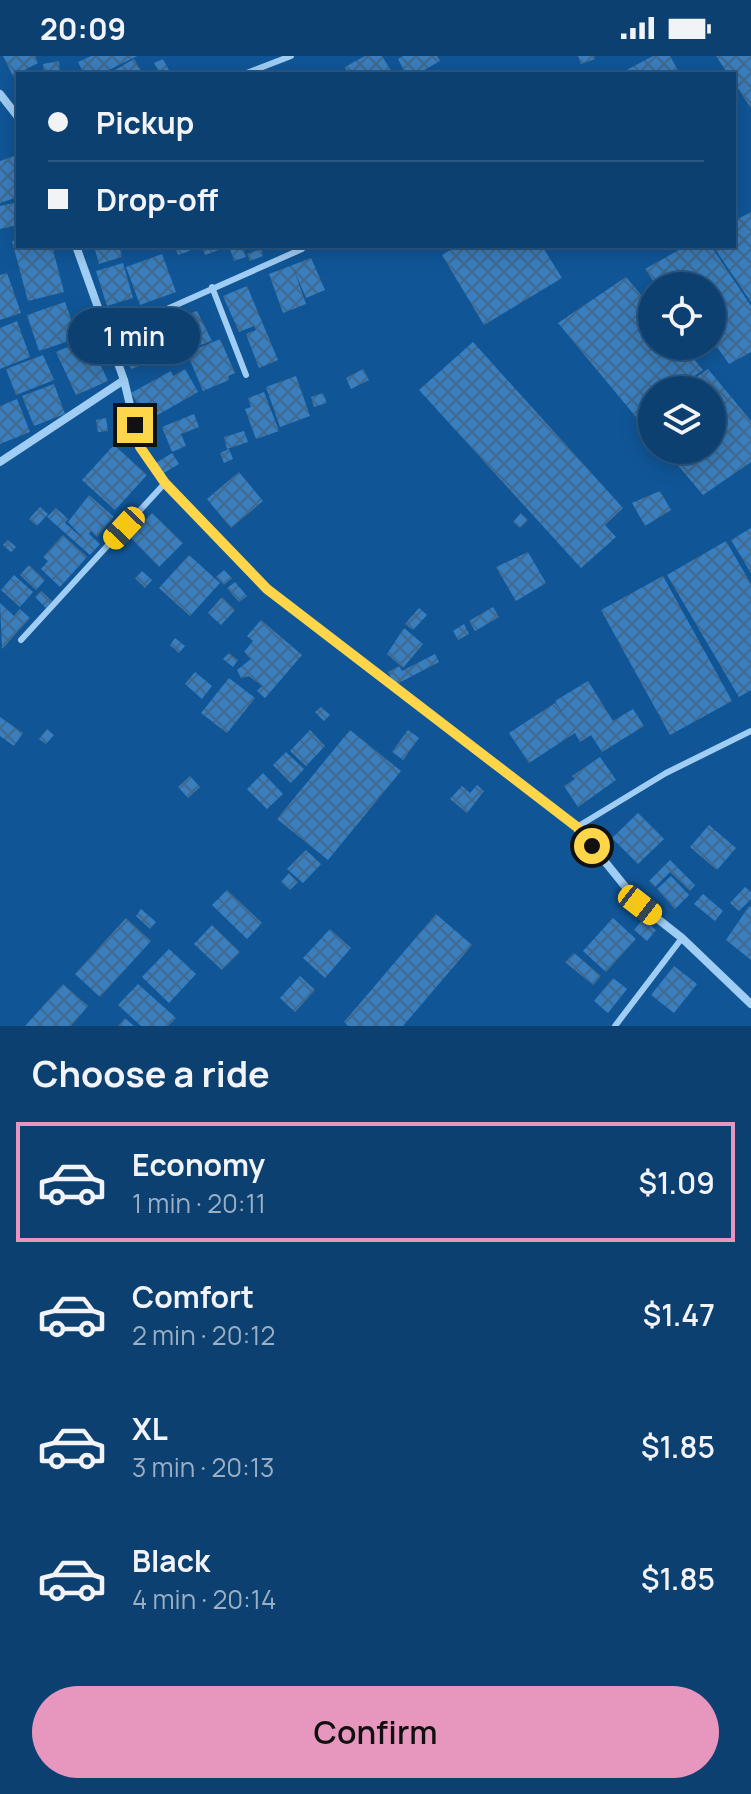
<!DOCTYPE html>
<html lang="en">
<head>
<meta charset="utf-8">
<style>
  :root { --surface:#0c4071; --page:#1a4b79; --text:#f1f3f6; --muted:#9aafc3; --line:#2c5984; --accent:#e797bd }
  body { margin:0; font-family:Manrope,sans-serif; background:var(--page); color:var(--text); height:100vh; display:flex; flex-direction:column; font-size:30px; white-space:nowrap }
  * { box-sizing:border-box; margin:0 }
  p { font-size:26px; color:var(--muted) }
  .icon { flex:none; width:44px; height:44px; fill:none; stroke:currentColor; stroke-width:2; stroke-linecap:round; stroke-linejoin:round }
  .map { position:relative; height:970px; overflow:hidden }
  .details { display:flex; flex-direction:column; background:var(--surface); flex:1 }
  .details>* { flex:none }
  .banner { position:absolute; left:16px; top:16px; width:720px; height:176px; border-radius:0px; box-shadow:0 4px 20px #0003,0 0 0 2px var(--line); display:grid; align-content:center; height:176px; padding:0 32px; background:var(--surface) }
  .buttons { position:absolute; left:638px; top:216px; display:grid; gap:16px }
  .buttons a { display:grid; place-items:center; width:88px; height:88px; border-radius:50%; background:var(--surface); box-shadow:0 4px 20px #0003,0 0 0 2px var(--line); font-size:40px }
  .end { position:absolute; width:36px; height:36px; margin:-18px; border:10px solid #ffd54a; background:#111; box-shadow:0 0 0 4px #111 }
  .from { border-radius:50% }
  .bubble { position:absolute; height:56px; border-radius:28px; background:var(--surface); box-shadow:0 4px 20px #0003,0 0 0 2px var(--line); font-size:26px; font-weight:600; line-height:56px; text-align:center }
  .car { position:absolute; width:24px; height:48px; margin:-24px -12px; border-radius:10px; box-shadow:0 0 6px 2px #0007; background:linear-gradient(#f5c518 24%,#345 0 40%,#f5c518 0 76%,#345 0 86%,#f5c518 0) }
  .banner b { display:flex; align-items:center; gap:28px; height:76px; font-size:30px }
  .banner b+b { border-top:2px solid var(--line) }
  .banner i { width:20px; height:20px; background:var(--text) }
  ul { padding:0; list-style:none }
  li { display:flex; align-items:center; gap:24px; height:120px; margin:0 16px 12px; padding:0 16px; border:4px solid transparent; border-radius:0px }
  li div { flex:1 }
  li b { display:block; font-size:30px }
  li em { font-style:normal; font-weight:600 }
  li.current { border-color:var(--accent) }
  li>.icon { width:72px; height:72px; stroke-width:1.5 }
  h2 { padding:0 32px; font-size:36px; line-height:96px }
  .primary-button { display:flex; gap:16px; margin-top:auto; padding:16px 32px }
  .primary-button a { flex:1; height:92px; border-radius:48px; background:var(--accent); color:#111; font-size:32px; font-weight:600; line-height:92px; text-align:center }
  .status { display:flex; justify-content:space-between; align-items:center; height:56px; padding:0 40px; background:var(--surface); direction:ltr }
  .status svg { height:22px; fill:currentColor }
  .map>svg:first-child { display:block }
  .building { fill:url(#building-cross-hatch) }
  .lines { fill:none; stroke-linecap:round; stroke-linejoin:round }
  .lane { stroke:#a0cdf4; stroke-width:6 }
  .street { stroke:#a0cdf4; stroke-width:8 }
  .route { stroke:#ffd54a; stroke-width:10 }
</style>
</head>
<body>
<div class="status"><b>20:09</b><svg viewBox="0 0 49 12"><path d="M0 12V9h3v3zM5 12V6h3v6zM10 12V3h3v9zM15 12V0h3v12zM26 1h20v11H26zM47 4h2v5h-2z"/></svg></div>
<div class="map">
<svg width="751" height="970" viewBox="0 0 751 970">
  <defs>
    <pattern id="building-cross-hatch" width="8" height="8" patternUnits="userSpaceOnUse" patternTransform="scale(2)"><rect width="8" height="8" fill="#397fbf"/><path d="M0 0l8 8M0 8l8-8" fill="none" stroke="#42688b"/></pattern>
  </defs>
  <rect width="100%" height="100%" fill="#105697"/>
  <!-- building -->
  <path class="building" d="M3,0h32l3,7 -25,13z
    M91,0h46l-36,18h-17l-6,-12z
    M365,0h17l11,18h-45l-3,-7z
    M403,0h34l3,5 -23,13h-11l-8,-15z
    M578,0h16l1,3 -14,5z
    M653,0h17l10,18h-61z
    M716,0h35v52l-17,-25v-9h-6z
    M134,3l9,15h-35z
    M163,3l8,15h-11l-6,-11z
    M59,5l1,13h-16l-1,-10z
    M14,100l4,41 -18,6v-42z
    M18,146v23l-18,4v-23z
    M751,156v90l-38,-56h21v-25z
    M18,184v6h34l12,46 -36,9 -16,-60z
    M94,190h25l3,11 -23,7z
    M175,190h13l2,5 -12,4z
    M202,190h27l-24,9z
    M229,190h13l4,11 -12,4z
    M457,190h85l20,32 -78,47 -42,-70z
    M686,190h25l40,60v46l-22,12 -12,-17 -14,8 -6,-9h15v-60h-55l-12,-17z
    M261,193l2,7 -13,5 -3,-7z
    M162,198l14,38 -36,13 -14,-38z
    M311,202l14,32 -19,8 -12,-28 12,34 -23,9 -14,-39z
    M123,207l10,35 -26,8 -11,-35z
    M7,217l14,40 -21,7v-45z
    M626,221l26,31v38h31l20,24 -29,20h-22v15l-16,12 -78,-94z
    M247,230l31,74 -19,8 -13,-34 10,-4 -2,-4 -15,6 -16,-36z
    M65,246l13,36 -39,13 -12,-36z
    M197,255l15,30 -29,10 -12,-31z
    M17,265l13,36 -30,12v-41z
    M88,282l20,43 -32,14 -20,-43z
    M220,283l15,34 -7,3 1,4 -26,11 -16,-38z
    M473,286l150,166 -18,17 11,12 -35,31 -162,-178z
    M160,292l4,12 -14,5 -5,-11z
    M43,299l11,25 -38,15 -10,-26z
    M138,299l4,10 -11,4 -3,-10z
    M185,313l13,23 -51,29 -16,-28 40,-22 2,5z
    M363,313l6,11 -18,9 -5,-11z
    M708,313l43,52v41l-48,33 -38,-45h47v-60h-34z
    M296,320l14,40 -30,11 -14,-40z
    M54,328l11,30 -31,12 -12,-30z
    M264,336l15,39 -23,8 -11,-30 6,-2 -3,-9z
    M323,337l4,10 -13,4 -3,-10z
    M17,343l13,33 -30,12v-38z
    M652,352v26l-14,-16z
    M194,358l5,13 -18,7 5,12 -14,6 -10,-25z
    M106,362l2,13 -10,1 -2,-12z
    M244,375l4,11 -21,7 -3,-12z
    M114,389l33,30 -32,35 -33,-30z
    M229,393l4,10 -9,4 -4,-10z
    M172,397l7,11 -17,10 -6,-11z
    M239,416l24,29 -32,27 -24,-29z
    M660,435l11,19 -26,16 -13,-23z
    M89,439l25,22 -17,20 -6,-6 -2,3 11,10 -10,11 -43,-38 9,-9 12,11 -3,4 20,17 -17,-18z
    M40,451l8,7 -11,12 -8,-7z
    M152,457l31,30 -24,24 -30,-31z
    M521,457l7,7 -8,8 -7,-6z
    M751,472v45l-20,-33z
    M63,479l24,22 -27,30 -19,-18 7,-8 -5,-4z
    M8,484l8,7 -5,5 -8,-7z
    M726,485l25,43v106l-12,7 -72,-122z
    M528,496l18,31 -30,18 -20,-34z
    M189,499l31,28 -30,33 -31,-28z
    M29,509l16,15 -9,10 -16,-15z
    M224,514l8,8 -8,7 -8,-8z
    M142,515l10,9 -7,8 -10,-10z
    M14,519l19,17 -13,15 -19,-17z
    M663,520l69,125 -62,34 -69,-125z
    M235,526l12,14 -8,6 -12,-14z
    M41,535l11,10 -6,7 -11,-11z
    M222,541l13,13 -14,15 -13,-12z
    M0,547l14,13 6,-7 10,9 -28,31z
    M493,551l6,10 -24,14 -6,-10z
    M419,552l8,7 -14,15 -8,-6z
    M261,564l41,35 -37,43 -8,-7 5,-5 -13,-10 -8,2 -4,-8 14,-11 -7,-7 9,-11 -6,-5z
    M464,568l5,10 -11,6 -5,-9z
    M404,572l19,16 -20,24 -16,-14z
    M175,582l10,8 -6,7 -9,-8z
    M229,597l9,7 -5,7 -10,-8z
    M435,598l4,8 -44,23 -7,-13 11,-6 3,5z
    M195,616l17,14 -10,13 -17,-15z
    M229,622l26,20 -28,35 -26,-20z
    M588,625l25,40 20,-12 11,17 -42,26 -11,-17 -11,7 -5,-9 -46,30 -20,-30 46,-30 10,14 -10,-16z
    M321,651l9,8 -6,6 -9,-9z
    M0,661l23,16 -9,13 -14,-10z
    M47,673l7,6 -8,9 -7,-5z
    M310,674l15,16 -19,20 -16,-15z
    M350,674l51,41 -73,89 -51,-41z
    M408,674l11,8 -16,22 -11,-8z
    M286,696l18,17 -13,14 -18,-18z
    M600,701l16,23 -38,27 -14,-21 11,-7 -3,-3z
    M263,717l20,21 -16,15 -20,-20z
    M190,720l10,11 -12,11 -10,-11z
    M477,729l7,6 -17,22 -17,-14 12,-13 8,7z
    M638,757l26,26 -26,25 -26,-26z
    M709,769l27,23 -19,22 -27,-23z
    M306,794l15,14 -18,19 -16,-14z
    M670,804l25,25 -5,6 -20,-19 -15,15 -6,-6z
    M289,817l9,9 -8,8 -9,-8z
    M671,820l18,19 -14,14 -18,-20z
    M745,831l6,5v7l-12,12 -9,-8z
    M227,834l35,33 -15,16 -35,-34z
    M703,838l20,17 -8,10 -21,-17z
    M749,850l2,1v53l-25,-20z
    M141,853l15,13 -6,7 -14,-13z
    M436,858l36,31 -69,81h-55l-4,-4z
    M126,862l25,23 -51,56 -25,-23z
    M613,862l23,21 -30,33 -23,-21z
    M643,863l13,11 -9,11 -13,-11z
    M212,869l28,27 -18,18 -28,-26z
    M330,873l21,19 -26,30 -22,-20z
    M169,893l27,25 -27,29 -27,-26z
    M574,897l27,23 -8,9 -28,-23z
    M674,910l23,18 -23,29 -23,-18z
    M300,920l15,14 -20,22 -15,-14z
    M613,922l14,11 -19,24 -14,-12z
    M63,928l25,22 -17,20h-46z
    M138,928l38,34 -8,8h-27l-23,-21z
    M125,962l9,8h-16z"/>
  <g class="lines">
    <!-- lane -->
    <path class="lane" d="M244,18l47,-18
      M212,231l34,88
      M115,301l33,-17 10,-27 144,-64
      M21,584l144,-157
      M577,771l89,-54 85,-42
      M615,970l67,-88"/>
    <!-- street -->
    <path class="street" d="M0,38l18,23
      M76,190l48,134 16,67 25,36 102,106 310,238 63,78 42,33 69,66
      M0,406l124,-82"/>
  </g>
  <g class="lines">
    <!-- route -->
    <path class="route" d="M135,369l5,22 25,36 102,106 310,238 15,19"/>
  </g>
</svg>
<div class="buttons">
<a><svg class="icon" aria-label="locate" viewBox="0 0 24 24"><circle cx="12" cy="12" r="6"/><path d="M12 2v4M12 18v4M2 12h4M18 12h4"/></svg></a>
<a><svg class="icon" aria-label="layers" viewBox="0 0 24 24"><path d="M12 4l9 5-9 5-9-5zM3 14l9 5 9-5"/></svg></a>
</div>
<i class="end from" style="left:592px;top:790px"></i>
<i class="end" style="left:135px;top:369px"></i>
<div class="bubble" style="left:68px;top:252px;width:132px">1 min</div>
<i class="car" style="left:124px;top:472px;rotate:223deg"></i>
<i class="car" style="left:640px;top:849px;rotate:128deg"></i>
<div class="banner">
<b><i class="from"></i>Pickup</b>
<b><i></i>Drop-off</b>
</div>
</div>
<section class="details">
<h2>Choose a ride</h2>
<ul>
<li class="current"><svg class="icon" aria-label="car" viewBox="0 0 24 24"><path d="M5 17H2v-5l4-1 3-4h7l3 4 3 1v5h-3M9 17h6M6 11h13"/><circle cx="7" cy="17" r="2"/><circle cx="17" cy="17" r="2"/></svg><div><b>Economy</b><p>1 min · 20:11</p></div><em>$1.09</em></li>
<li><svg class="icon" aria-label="car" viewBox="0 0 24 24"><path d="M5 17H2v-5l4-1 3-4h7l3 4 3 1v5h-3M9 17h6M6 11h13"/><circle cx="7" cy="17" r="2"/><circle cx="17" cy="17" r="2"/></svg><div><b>Comfort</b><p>2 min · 20:12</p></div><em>$1.47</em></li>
<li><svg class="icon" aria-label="car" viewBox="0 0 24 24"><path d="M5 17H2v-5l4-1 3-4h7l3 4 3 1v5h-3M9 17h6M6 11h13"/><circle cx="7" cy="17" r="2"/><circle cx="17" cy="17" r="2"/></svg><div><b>XL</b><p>3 min · 20:13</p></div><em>$1.85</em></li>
<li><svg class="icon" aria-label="car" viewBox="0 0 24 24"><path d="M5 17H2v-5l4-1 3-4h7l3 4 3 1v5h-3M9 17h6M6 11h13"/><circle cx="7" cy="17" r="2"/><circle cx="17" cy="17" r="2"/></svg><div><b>Black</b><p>4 min · 20:14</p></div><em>$1.85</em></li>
</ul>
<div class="primary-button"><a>Confirm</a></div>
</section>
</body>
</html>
